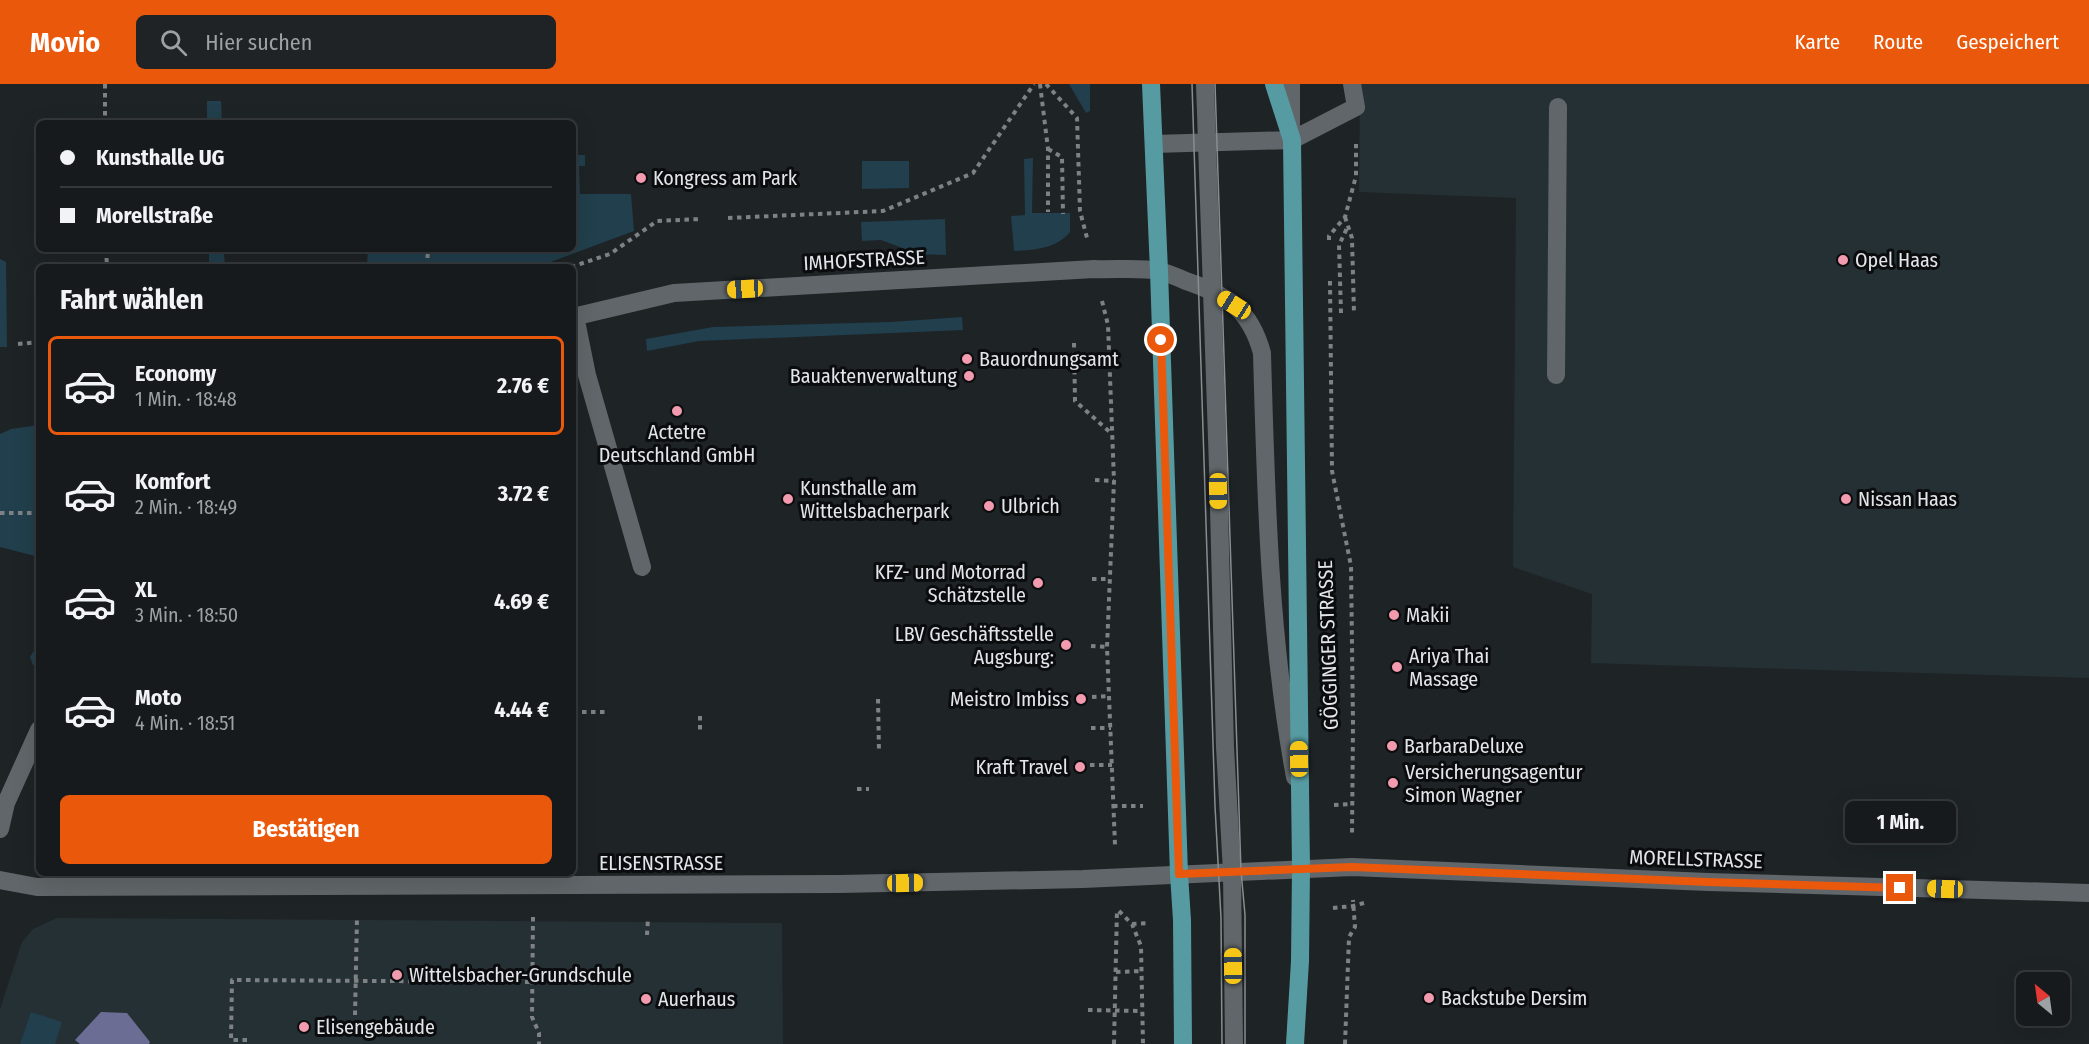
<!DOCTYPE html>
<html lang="de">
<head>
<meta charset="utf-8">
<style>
  :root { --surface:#161a1c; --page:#1f2325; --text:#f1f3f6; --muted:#9ea1a3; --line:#35383b; --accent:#ea580c }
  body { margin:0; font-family:"Fira Sans Condensed",sans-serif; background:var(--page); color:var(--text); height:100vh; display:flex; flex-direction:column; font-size:22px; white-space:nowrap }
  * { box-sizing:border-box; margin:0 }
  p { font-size:20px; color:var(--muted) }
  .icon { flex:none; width:33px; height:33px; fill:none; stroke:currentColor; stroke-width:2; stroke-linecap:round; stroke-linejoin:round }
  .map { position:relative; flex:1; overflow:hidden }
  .drawer { position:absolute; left:36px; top:180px; width:540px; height:612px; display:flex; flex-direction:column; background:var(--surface); border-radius:9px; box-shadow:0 6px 24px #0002,0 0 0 2px var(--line) }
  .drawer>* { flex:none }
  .top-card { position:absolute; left:36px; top:36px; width:540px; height:132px; border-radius:9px; box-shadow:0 6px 24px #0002,0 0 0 2px var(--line); display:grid; align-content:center; height:132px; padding:0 24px; background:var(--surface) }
  .needle { width:39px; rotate:331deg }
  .fabs { position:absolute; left:2016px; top:888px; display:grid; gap:12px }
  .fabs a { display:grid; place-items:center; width:54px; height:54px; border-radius:9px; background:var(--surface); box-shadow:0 6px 24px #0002,0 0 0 2px var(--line); font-size:30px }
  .end { position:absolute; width:27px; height:27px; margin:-14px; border:8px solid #ea580c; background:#fff; box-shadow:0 0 0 3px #fff }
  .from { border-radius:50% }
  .bubble { position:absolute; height:42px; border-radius:9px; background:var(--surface); box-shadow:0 6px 24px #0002,0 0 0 2px var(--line); font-size:20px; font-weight:700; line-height:42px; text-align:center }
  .car { position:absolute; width:18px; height:36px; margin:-18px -9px; border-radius:8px; box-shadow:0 0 4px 2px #0007; background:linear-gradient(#f5c518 24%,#345 0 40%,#f5c518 0 76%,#345 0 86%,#f5c518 0) }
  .top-card b { display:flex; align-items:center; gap:21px; height:57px; font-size:22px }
  .top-card b+b { border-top:2px solid var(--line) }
  .top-card i { width:15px; height:15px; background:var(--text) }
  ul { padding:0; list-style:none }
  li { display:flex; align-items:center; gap:18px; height:99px; margin:0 12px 9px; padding:0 12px; border:3px solid transparent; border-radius:9px }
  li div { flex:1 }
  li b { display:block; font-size:22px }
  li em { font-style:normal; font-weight:700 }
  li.current { border-color:var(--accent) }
  li>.icon { width:54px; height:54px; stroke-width:1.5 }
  h2 { padding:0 24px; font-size:27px; line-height:72px }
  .button { display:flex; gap:12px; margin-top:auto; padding:12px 24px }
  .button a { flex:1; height:69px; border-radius:9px; background:var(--accent); color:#fff; font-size:24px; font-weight:700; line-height:69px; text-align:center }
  header { display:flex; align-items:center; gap:36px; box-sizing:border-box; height:84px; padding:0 30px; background:var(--accent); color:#fff }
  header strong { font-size:28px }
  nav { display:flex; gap:33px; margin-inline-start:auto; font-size:21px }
  .search { width:420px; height:54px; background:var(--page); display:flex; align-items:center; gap:15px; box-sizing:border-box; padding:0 21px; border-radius:9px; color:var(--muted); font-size:22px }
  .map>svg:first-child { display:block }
  .built { fill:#253035 }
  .green { fill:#213f4c }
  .water { fill:#6c6d95 }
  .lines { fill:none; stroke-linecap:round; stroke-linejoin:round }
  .path { stroke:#7e8285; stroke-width:4; stroke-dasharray:4.5 4.5; stroke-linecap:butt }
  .minor { stroke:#606669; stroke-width:18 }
  .major { stroke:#569ba1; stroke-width:18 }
  .tram { stroke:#898d8f; stroke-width:1.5 }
  .route { stroke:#ea580c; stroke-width:8 }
  .poi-dot { fill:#f29aae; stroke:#0a0c0d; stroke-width:2 }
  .labels { text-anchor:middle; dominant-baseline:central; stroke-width:6; stroke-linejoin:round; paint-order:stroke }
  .poi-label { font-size:20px; fill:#e3e6e8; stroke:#0a0c0d; text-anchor:start }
  .street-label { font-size:20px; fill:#e3e6e8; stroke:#0a0c0d }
</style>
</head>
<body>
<header>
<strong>Movio</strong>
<div class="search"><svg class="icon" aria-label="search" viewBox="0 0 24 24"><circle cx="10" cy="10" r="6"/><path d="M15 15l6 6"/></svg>Hier suchen</div>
<nav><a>Karte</a><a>Route</a><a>Gespeichert</a></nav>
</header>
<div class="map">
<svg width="2089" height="960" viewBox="0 0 2089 960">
  <rect width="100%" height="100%" fill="#1e2326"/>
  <!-- built -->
  <path class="built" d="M1360,0h729v594l-498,-15 1,-69 -79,-27 3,-369 -157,-6z
    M57,834l725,5 1,121h-783v-35l22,-67 11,-13z"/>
  <!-- green -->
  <path class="green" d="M1069,0h21v27l-4,2z
    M207,17h14l1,22h-15z
    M573,71h12v11h-6l1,28h51l3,37 -97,36h-170l1,-18h205z
    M1033,74l-1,55h38v19c-14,17 -36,18 -56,19l-3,-35 14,-1 -1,-56z
    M862,77h47v27l-47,1z
    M945,135l1,36 -32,-1 -9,-5 -24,-9 -19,1 -1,-19z
    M209,168h15l1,15h-16z
    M0,175l6,3 1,85h-7z
    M962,233l1,13 -264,11 -52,10 -1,-12 67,-12 178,-5z
    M39,341v132l-39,-10v-113l11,-5z
    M39,559v26l-6,-4 -3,-8z
    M31,928l31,10 -7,22h-35z"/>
  <!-- water -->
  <path class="water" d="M101,928l26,1 23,29 -1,2h-69l-5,-4z"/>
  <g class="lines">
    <!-- path -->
    <path class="path" d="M105,0v39
      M1040,0l8,65v63
      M1046,0l31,34 3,93 7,27
      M1048,65l14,8 1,57
      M1345,133l7,21 2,75
      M728,134l155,-7 90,-38 61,-89
      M1329,156v-4l16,-19 11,-41v-32
      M106,165l1,18
      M427,183l1,-18
      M571,183l39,-13 47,-33 44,-2
      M1330,197l2,190 19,95 2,158 -1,111
      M1102,217l6,24 6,156 -7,166 8,198
      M1341,229l-2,-68 9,-19
      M1074,259l1,58 37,33
      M18,260l21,-2
      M1095,396l19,1
      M0,429h39
      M1092,495h17
      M1091,562l16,1
      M1092,613l17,-1
      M878,615l1,53
      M573,628h35
      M700,632v17
      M1091,644h20
      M1090,681h22
      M857,705h12
      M1334,721l17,-1
      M1113,722h30
      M1333,824l20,-2 11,-3
      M1119,827l13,13 9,22 2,98
      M533,833l-1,100 7,16v11
      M1132,840l17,-1
      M647,851l1,-17
      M1116,888l26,-1
      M1088,926l54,1
      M355,931l2,-98
      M247,956h-16l1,-60 299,2
      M1114,960l3,-135
      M1345,960l4,-107 6,-10 -2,-27"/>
    <!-- minor -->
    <path class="minor" d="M1205,0l13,384 7,279 7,125 2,172
      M1291,0v48
      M1154,60l138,-4 64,-33 -4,-23
      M575,232l12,59 55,192
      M573,233l101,-24 420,-24c20,1 46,-2 65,2 9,2 18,6 27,10 41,14 64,28 76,72 4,142 7,284 33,424
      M1556,291l2,-268
      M0,745l6,-26 33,-73
      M0,796l37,7 803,-3 243,-5 269,-12 356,15 381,11"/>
    <!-- major -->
    <path class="major" d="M1151,0l8,187 20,603 3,46 1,124
      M1274,0l18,56 9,728 -1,93 -5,83"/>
    <!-- tram -->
    <path class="tram" d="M1192,0l23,722 6,112 1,126
      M1215,0l26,787 4,44v129"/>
  </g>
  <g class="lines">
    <!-- route -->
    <path class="route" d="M1161,256l18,534 173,-7 356,15 192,6"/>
  </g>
  <!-- markers -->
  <g class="poi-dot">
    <circle cx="641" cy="94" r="6"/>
    <circle cx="1843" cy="176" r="6"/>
    <circle cx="967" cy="275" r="6"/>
    <circle cx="969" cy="292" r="6"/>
    <circle cx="677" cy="327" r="6"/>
    <circle cx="788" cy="415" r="6"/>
    <circle cx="1846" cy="415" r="6"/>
    <circle cx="989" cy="422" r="6"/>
    <circle cx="1038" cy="499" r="6"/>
    <circle cx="1394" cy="531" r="6"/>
    <circle cx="1066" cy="561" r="6"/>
    <circle cx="1397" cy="583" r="6"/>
    <circle cx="1081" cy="615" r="6"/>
    <circle cx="1392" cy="662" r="6"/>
    <circle cx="1080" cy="683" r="6"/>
    <circle cx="1393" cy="699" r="6"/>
    <circle cx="397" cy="891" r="6"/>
    <circle cx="1429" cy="914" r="6"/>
    <circle cx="646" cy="915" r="6"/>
    <circle cx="304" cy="943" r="6"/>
  </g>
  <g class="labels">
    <!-- poi labels -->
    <g class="poi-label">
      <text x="653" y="94">Kongress am Park</text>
      <text x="1855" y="176">Opel Haas</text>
      <text x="979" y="275">Bauordnungsamt</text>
      <text x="957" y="292" text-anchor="end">Bauaktenverwaltung</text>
      <text x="677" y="348" text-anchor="middle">Actetre<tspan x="677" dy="23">Deutschland GmbH</tspan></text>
      <text x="800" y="404">Kunsthalle am<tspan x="800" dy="23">Wittelsbacherpark</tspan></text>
      <text x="1858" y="415">Nissan Haas</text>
      <text x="1001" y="422">Ulbrich</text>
      <text x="1026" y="488" text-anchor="end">KFZ- und Motorrad<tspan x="1026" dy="23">Schätzstelle</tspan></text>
      <text x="1406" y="531">Makii</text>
      <text x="1054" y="550" text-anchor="end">LBV Geschäftsstelle<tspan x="1054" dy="23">Augsburg:</tspan></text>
      <text x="1409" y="572">Ariya Thai<tspan x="1409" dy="23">Massage</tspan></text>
      <text x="1069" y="615" text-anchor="end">Meistro Imbiss</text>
      <text x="1404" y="662">BarbaraDeluxe</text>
      <text x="1068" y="683" text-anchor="end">Kraft Travel</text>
      <text x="1405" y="688">Versicherungsagentur<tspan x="1405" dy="23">Simon Wagner</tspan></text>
      <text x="409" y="891">Wittelsbacher-Grundschule</text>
      <text x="1441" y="914">Backstube Dersim</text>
      <text x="658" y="915">Auerhaus</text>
      <text x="316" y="943">Elisengebäude</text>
    </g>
    <!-- street labels -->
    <g class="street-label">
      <text transform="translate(864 176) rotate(-3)">IMHOFSTRASSE</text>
      <text transform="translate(1328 561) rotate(-92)">GÖGGINGER STRASSE</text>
      <text transform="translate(1696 775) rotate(2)">MORELLSTRASSE</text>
      <text x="661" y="779">ELISENSTRASSE</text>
    </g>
  </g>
</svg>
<div class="fabs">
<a><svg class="needle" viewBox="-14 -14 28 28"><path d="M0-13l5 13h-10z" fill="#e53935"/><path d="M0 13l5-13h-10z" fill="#9ea1a3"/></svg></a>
</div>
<i class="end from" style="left:1161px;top:256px"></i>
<i class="end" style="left:1900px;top:804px"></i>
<div class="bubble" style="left:1845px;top:717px;width:111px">1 Min.</div>
<i class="car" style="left:745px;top:205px;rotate:267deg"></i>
<i class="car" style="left:1234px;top:221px;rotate:302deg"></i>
<i class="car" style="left:1218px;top:407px;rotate:179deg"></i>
<i class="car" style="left:1299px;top:675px;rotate:359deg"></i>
<i class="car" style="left:905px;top:799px;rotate:89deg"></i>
<i class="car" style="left:1945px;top:805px;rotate:272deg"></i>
<i class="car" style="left:1233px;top:882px;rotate:359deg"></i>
<div class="top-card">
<b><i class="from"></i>Kunsthalle UG</b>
<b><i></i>Morellstraße</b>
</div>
<section class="drawer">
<h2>Fahrt wählen</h2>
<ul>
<li class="current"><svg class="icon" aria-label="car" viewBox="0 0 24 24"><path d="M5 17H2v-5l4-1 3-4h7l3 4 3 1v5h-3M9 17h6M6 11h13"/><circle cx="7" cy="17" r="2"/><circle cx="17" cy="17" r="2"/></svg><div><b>Economy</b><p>1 Min. · 18:48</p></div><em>2.76 €</em></li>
<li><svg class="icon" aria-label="car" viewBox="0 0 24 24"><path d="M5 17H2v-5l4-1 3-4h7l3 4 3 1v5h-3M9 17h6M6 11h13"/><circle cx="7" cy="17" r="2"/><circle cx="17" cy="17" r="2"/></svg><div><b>Komfort</b><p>2 Min. · 18:49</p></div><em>3.72 €</em></li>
<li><svg class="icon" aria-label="car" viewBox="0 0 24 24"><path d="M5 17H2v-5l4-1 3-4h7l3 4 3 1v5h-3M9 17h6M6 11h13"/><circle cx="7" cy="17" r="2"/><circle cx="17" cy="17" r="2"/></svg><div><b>XL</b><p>3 Min. · 18:50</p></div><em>4.69 €</em></li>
<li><svg class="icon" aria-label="car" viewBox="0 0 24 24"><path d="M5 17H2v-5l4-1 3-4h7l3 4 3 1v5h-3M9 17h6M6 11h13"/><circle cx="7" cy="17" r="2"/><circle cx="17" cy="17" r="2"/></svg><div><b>Moto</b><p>4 Min. · 18:51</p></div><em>4.44 €</em></li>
</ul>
<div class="button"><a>Bestätigen</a></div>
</section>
</div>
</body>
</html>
